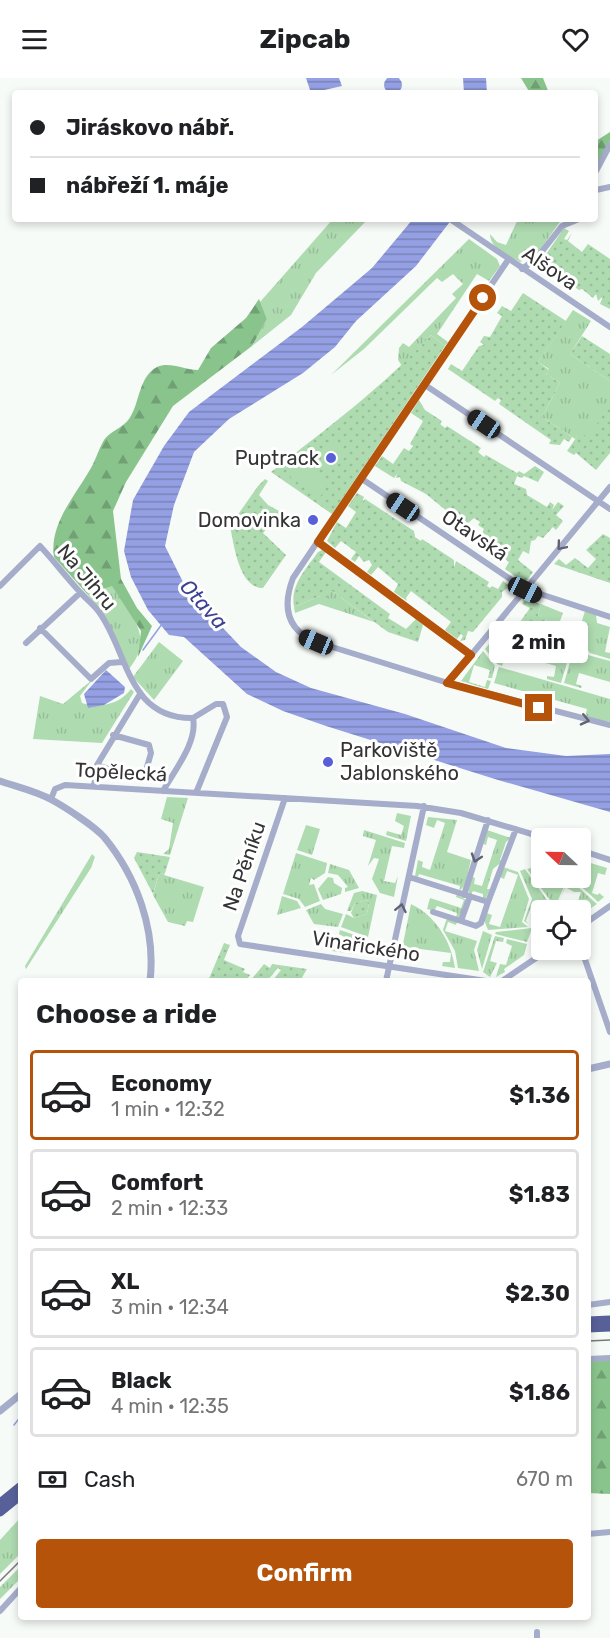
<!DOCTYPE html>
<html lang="en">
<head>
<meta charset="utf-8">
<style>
  :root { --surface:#fff; --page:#f2f2f2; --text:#202124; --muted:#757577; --line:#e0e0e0; --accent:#b45309 }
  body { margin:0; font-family:Rubik,sans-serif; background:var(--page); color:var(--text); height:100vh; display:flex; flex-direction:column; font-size:22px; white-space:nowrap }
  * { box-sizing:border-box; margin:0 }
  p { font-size:20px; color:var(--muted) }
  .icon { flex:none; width:33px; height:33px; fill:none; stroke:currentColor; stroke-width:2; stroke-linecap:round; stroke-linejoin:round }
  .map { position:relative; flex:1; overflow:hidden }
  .sheet { position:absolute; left:18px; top:900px; width:573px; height:642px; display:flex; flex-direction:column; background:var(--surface); border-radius:6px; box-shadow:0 3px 9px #0003 }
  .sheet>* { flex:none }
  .top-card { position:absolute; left:12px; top:12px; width:586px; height:132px; border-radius:6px; box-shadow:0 3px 9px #0003; display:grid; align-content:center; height:132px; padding:0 18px; background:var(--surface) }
  .needle { width:39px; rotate:292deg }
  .buttons { position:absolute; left:531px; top:750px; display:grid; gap:12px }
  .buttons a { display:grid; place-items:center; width:60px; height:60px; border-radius:6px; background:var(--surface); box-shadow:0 3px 9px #0003; font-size:30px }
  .end { position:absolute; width:27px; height:27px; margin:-14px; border:8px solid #b45309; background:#fff; box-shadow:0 0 0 3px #fff }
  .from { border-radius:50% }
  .bubble { position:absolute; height:42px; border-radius:6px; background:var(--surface); box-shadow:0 3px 9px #0003; font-size:20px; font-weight:700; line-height:42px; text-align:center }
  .car { position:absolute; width:18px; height:36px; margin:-18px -9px; border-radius:8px; box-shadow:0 0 4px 2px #0007; background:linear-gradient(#222 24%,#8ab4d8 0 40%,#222 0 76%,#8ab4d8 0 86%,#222 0) }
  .top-card b { display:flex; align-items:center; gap:21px; height:57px; font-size:22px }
  .top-card b+b { border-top:2px solid var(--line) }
  .top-card i { width:15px; height:15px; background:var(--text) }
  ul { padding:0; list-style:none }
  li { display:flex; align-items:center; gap:18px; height:90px; margin:0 12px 9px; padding:0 6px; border:3px solid var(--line); border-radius:6px }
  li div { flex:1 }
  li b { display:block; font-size:22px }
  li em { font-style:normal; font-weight:700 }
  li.on { border-color:var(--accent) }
  li>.icon { width:54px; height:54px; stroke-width:1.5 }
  h2 { padding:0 18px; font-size:27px; line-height:72px }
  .pay { display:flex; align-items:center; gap:15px; height:66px; padding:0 18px; font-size:22px }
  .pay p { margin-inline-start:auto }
  .cta { display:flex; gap:12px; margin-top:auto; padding:12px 18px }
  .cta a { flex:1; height:69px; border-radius:6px; background:var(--accent); color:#fff; font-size:24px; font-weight:700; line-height:69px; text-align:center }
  header { display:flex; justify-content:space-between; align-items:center; height:78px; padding:0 18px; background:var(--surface); font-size:27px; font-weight:700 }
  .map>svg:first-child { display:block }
  .grass { fill:url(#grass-tufts) }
  .forest { fill:url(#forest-firs) }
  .park { fill:url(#park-dots) }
  .pitch { fill:#afdbb1 }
  .water { fill:url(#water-rules) }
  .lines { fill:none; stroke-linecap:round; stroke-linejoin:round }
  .stream { stroke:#94a0e3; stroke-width:1.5 }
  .minor { stroke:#a6adcb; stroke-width:6 }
  .tertiary { stroke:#a6adcb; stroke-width:7 }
  .trunk { stroke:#586099; stroke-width:9 }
  .rail { stroke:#777977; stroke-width:1.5 }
  .oneway { stroke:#616470 }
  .route { stroke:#b45309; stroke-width:8 }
  .poi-dot { fill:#5860d7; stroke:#fff; stroke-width:2 }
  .labels { text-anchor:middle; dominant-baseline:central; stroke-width:6; stroke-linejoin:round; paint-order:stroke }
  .street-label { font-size:20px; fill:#333433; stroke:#fff }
  .poi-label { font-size:20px; fill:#333433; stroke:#fff; text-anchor:end }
  .water-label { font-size:21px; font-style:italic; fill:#3c4291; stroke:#fff }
</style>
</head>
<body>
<header><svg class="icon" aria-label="menu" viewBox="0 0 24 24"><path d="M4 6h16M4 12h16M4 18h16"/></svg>Zipcab<svg class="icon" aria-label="heart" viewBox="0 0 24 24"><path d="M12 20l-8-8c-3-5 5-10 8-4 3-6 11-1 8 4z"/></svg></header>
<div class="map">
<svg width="610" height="1560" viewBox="0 0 610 1560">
  <defs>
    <pattern id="grass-tufts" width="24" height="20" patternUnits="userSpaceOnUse" patternTransform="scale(1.5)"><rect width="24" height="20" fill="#afdbb1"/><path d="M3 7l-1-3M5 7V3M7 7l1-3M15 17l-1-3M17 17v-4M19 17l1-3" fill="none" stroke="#97bd99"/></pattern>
    <pattern id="forest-firs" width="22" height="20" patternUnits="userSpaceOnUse" patternTransform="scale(1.5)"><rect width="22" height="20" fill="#8ac48d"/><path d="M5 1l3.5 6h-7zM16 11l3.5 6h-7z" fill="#71a074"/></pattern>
    <pattern id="park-dots" width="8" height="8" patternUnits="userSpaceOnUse" patternTransform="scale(1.5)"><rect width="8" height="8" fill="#afdbb1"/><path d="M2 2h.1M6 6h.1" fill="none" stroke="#97bd99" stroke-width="1.8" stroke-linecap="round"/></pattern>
    <pattern id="water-rules" width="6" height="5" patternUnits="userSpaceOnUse" patternTransform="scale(1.5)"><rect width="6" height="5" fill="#94a0e3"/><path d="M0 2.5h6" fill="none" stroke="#7983b9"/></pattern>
  </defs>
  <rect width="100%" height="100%" fill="#f7fbf7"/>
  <!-- grass -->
  <path class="grass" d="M333,141h35l-52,54 -25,42 -39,31 15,-27 -7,-17z
    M518,141h44l-25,35 -17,8c-12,-7 -30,-13 -30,-28l7,8 9,3z
    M469,161l28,20 3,7 -11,15 -12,-7 -40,60 11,8 -3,4 -14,-11 -29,31 -4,-6 1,-12 4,-5 6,4 47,-49 -4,-4 11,-10 -10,-10 -11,8 -5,-4 -73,71 -33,26z
    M573,232l18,11 -21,33 40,27v26l-23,31 -7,-5 -5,6 -33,-22 18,-34 -14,-9 3,-5 -11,-7z
    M112,507c19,31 44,52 16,85l-26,-56 -15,-20z
    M332,513l42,31 -55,-18 -24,9 -1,-6z
    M541,526l22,9 -9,24 15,5 3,-7 3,1 -14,47 -14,-4v-3l7,1 2,-11 -56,-16 -3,11 6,2 -1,3 -5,-2 -12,-15 13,-16 18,15 27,-14 4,-15 -9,-4z
    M585,533l11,4 1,8 13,4 -5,25 5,1v6l-20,-6 -13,-16z
    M159,564l24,19 -29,39 -21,-23z
    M483,573l12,15 -3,12h-4l2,-8 -16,-5 -5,17 16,5 2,-7 4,1 -3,8 -27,-8z
    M573,573l37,10v21l-31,-9 -3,11 6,2 -1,2 -17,-5z
    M499,589l111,32v23l-25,-5 2,-8 -93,-26z
    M93,601l-13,17 2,7c18,5 37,2 49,-14l3,3 -32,51 -69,-4 7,-43 23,8z
    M167,719l21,1 -18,57 -7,-1 6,-5 4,-26 -12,-4z
    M397,735l14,3 -5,25 -20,-6 1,-4 14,4 3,-9 -9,-5z
    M428,739l29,3 -10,32 24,8c-3,10 -4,27 -12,31l1,-5 -41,-12 -1,3 -3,-1 3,-16 5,2 -1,5 8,3 15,-47 -8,-3 -3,8 -8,-3z
    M306,747l14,4 -8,26 -15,-5z
    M364,752l41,13 -1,5 -12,-2 -8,35 11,2 3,-7 -4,21 -14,-4 -8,-14 7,-20 -5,-1 -6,8 8,-26 -13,-4z
    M487,752l24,8 -5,4 -6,18 3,1 -10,8 -6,20h3l-4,9 -3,1v-5l-10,-3 -2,4 -3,-3 4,-15 3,1 -1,6 8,2 15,-46 -9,-3 -2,8 -3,-1z
    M296,775l31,10 -2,10 -11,7 -3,-2 -2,7 5,-1 6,17 -15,6 -6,-8 -16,-5z
    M92,776l3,3 -4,11 -65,101 -1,-3z
    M581,782l26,8 -2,7 -7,-2 -6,20 6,2 1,-2 5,4 -6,5 -26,-24h8z
    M330,786l19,6 10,18 -14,4v-4l3,-1 -10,-12 -10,-2z
    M503,789l15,5 11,27 -7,23 6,5 -40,3 -4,-10 2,-7 6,2 -3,9 11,3 18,-52 -11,-4 -3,8 -6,-3z
    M534,789l7,3 1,8h26l-13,29 -28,-38z
    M525,791l29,41h-7l2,-4 -4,-3 -4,3 -2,-5h-6l-7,20 3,3 -5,-3 8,-22 -12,-28z
    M165,795l-1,2 40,12 -11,35 -6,-1 -2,5 -17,-4 -15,-27 6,-21z
    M328,799l5,1 1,5 8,5 -1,6 -18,6 -5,-11z
    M569,801l28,25 -16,11 -1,-5h-5l6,-18h-7l-9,-5 -8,19z
    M362,813l15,4 -9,42 -27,-10 5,-13 8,4 13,-4 2,-11 -2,-3 -12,3 -4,8h-4l7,-18z
    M457,816l9,6 -5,17 -5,1 1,-5 -20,-7 -3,5 -7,-2 3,-11 31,10 3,-8 -8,-3z
    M282,818l15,5 4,7 -24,7z
    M321,826l4,5 18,5 -5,13 -24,-3 -8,-14z
    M411,826c25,12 40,37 44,64l-13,-2 1,-4h7l1,-9 -46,-6 -1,9 7,2 -1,4 -10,-3z
    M447,840l10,4 -1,3 -8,-3 -3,9 32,10 -3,9 5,21 -21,-3 -3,-17 -12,-21z
    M532,850l-5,14 -32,-8 1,-2z
    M340,852l15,5 -1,19 -22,-3 2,-6 11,3 3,-9 -9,-5z
    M483,853l9,4 -10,34 -5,-19z
    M495,858l9,2 -1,4 -7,-1 -6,20 7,2 -7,14 -7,-5z
    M507,861l20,5 -3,11 -20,14 1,3 -9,5 4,-13 6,1 6,-19 -6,-3z
    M21,1439v36l-21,21v-34z
    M21,1488v12l-21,21v-12z"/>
  <!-- forest -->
  <path class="forest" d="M521,0h22l6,15h-19z
    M610,54v9l-14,25v-25z
    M259,221l8,20 -15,27 -79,60 -47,76 -13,29 8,68 16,29 15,18 -14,31 3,-26 -29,-45 -25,8 -33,-37c-5,-31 19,-59 34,-84 7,-10 10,-23 16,-33 6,-9 19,-12 25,-21 11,-15 9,-42 28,-52 12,-6 28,3 41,3l13,-22 35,-30z
    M610,1282v134l-22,-1v-132z"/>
  <!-- park -->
  <path class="park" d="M564,150l5,3 -5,8 3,1 5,-7 -4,8 14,11 6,-8 22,15v50l-10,-5 3,-8 -5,5 -2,-7 -3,4 -11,-9 -3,1 -6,-4 1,-3 -3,2 -31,-22z
    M523,215l43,28 -28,41 11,8 -3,4 14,9 -18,34 30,20 -3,5 -5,-3 -4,6 -11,-1 2,-4 -52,-36 2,-4 -3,-2 -3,3 -47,-32 3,-5 11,7 17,-25 5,-1 -4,-3 4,-6 6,1 12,-21 -5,-3 5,-7 9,5z
    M431,257l14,11 -113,168 -61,-42c55,-43 112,-85 160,-137z
    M582,258l28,18v27l-40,-27z
    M419,322l6,10 17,11 -2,3 5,4 2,-2 34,22 -3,4 6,5 2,-2 31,18 2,-2 5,3 11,-8 9,6 -6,10 -14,-6 -2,2 -5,-2 -3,8 12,5 1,6 20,12 3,-5 4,3 -2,5 6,-8 6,4 -8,9 7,6 -7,9 -3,-3 -10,11 -5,-2 -3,4 -4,1 -2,13 -6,-3 -5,9 15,12 -8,11 -20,-14 4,-7 -11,-9 -4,-12 -12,-8 2,-4 -6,-4 2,-3 -6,-4 -7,6 -12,-11 -7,-1 -22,-18 -25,-13 -1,-4 -4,1 1,-4 -3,4 -19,-12 7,-10 11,8 11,-16 5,3 4,-5 -3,-2 13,-23 -12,-8z
    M610,328v47l-14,17 -20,-17 -2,2 -7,-4 13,-19 7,5z
    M265,401l3,2 -9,14 9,10 13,7 -18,21 23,22 -23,33c-24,0 -29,-43 -33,-62l28,-40z
    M357,415l7,4 -2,5 3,-3 49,32 1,6 6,4 1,-2 32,21v8l2,-7 33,21 -2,4 3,2 2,-2 6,3 5,-8 7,5 -8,6v5l-29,35 -5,-1 -3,9 -5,1 3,-5 -2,-2 -4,5 -12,-9 6,-8 -40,-31 -5,7 1,3 -13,-9 4,-8 -20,-17 -7,8 -4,-3 5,-7 -3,-5 -5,2 -5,-6 -4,6 -4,-3 5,-7 -15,-11 -6,7 -8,-7 10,-19 9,6 10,-16 -8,-6z
    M603,456l7,4v45l-56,-19 5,-5 7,6 9,-7 13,10 8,-9 -10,-9z
    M322,472l4,2 -7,10 71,52 -2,4 18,11 10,-10 7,6 -5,17 -30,-10 -56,-41 -6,7 -6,-2 -26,11c-4,-22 12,-38 24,-55z
    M524,522l17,4 -3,11 9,3 -8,36 -23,-6 -18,-15 4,-5 11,9 -1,-4 18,-25 -8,-4z
    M137,774l33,5 -5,16 -6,1 -6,20 -19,-36z
    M367,822l2,3 -2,11 -13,4 -3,-5 4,-10z
    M224,865l6,2 -6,15 21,9 -2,3 7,3 -4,6h-38z
    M264,886l6,4 2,-4 35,5 -7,12h-28l9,-11 -3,-2 -11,13h-17z"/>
  <!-- pitch -->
  <path class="pitch" d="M331,365l13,9 -15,21 -12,-8z
    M300,384l30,20 -10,15 -30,-20z"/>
  <!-- water -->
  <path class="water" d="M384 7a9 9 0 1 1 18 0a9 9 0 1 1-18 0Z
    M306,0h33l3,8 -31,7z
    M463,0h23l1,15h-23z
    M413,141h39l-36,47 -60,55 -21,26 -32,26 -74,46 -35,33 -20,53 -9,41 22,44 54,57 35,25 35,16 94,26 101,34 60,8 44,-2v58l-112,-32 -172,-54 -43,-15 -36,-17 -63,-57 -15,-2 -21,-25 -17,-33 -7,-26 9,-51 31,-54 25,-34 113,-85 70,-59z
    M106,592l19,17 -1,6 -20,12 -16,3 -4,-14z"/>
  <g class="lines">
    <!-- stream -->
    <path class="stream" d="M143,572l19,-26
      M14,1347l7,-9"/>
    <!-- minor -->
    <path class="minor" d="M596,93l14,-26
      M596,112l14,-3
      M450,141l160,108
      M508,182l-215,318c-11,29 -6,52 23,64l132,41 162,42
      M522,191l14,-10 26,-33 17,-7
      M425,307l185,124
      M362,401l163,110 85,28
      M318,464l153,113
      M0,508l40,-40c14,15 26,31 40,46 6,7 14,13 19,20 29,39 28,107 94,106 5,24 -19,53 -30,73
      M40,550l51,51 18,-16 13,-1
      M26,565l54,-50
      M448,605l162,-196
      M193,640l23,-14h7l4,13 -31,76
      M97,687l40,13 8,-4 6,-21 -2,-8 -36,-10
      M94,709l3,-22 43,-71
      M285,720l-47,138 2,8 246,37
      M51,721l4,-10 10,-4 352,21 44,7 84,25
      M580,772l30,10
      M409,799l79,25 28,-73
      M464,817l24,-75
      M470,818l-9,25 15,5 5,-3 7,-21
      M433,834l28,9
      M580,849l30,-21
      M580,867l30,87
      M386,903l38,-175
      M502,903l46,-31
      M588,1227l22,-3
      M588,1281l22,-1
      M588,1456l22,-2
      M0,1533l21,-23
      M537,1554v6"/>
    <!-- tertiary -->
    <path class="tertiary" d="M0,703c17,6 36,10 52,19 13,7 42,26 52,37 33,40 52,93 46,144
      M588,991l22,-5
      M0,1333l21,-17"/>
    <!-- trunk -->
    <path class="trunk" d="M588,1243l22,-1
      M588,1250l22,-1
      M0,1425l21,-17
      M0,1434l21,-17"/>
    <!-- rail -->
    <path class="rail" d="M588,1263l22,-1
      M0,1503l21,-21"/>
  </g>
  <!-- one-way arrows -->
  <defs><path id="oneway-chevron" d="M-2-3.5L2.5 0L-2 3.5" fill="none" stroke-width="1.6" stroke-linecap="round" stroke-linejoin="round" transform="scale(1.5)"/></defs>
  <g class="oneway">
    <use href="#oneway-chevron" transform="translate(561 468) rotate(130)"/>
    <use href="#oneway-chevron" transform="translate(585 642) rotate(13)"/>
    <use href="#oneway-chevron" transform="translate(476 780) rotate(108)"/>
    <use href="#oneway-chevron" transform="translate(401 830) rotate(-78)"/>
  </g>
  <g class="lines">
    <!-- route -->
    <path class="route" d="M483,220l-165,244 153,113 -24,28 92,25"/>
  </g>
  <!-- markers -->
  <g class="poi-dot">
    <circle cx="331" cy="380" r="6"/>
    <circle cx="313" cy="442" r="6"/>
    <circle cx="328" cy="684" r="6"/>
  </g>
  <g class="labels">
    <!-- street labels -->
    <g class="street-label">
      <text transform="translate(550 190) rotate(34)">Alšova</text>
      <text transform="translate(475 457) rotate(34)">Otavská</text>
      <text transform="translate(87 499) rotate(50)">Na Jihru</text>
      <text transform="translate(121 694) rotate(3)">Topělecká</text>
      <text transform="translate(244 788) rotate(-71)">Na Pěníku</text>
      <text transform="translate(366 868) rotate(9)">Vinařického</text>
    </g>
    <!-- poi labels -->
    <g class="poi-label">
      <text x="319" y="380">Puptrack</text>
      <text x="301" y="442">Domovinka</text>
      <text x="340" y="672" text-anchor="start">Parkoviště<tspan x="340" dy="23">Jablonského</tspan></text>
    </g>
    <!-- water labels -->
    <g class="water-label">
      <text transform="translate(204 526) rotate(48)">Otava</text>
    </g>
  </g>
</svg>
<div class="buttons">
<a><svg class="needle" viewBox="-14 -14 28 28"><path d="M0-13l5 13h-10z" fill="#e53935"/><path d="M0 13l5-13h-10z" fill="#757577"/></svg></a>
<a><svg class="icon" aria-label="locate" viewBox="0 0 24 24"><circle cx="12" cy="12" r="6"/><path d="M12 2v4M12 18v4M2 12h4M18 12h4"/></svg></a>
</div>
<i class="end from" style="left:483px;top:220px"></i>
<i class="end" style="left:539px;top:630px"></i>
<div class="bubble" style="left:489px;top:543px;width:99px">2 min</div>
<i class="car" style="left:484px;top:346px;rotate:304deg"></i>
<i class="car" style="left:403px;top:429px;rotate:304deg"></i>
<i class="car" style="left:525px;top:512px;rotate:116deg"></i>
<i class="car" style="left:316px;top:564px;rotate:293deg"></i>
<div class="top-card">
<b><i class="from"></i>Jiráskovo nábř.</b>
<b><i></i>nábřeží 1. máje</b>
</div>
<section class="sheet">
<h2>Choose a ride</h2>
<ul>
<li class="on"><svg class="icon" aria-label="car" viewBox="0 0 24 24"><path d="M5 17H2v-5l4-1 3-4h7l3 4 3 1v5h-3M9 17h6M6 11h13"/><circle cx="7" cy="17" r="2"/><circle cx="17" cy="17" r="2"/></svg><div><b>Economy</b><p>1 min · 12:32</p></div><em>$1.36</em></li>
<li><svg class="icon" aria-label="car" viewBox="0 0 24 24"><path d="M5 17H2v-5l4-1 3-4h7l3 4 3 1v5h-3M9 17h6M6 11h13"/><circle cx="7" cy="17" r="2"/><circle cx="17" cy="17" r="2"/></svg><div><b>Comfort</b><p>2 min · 12:33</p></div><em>$1.83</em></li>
<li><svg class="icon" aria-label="car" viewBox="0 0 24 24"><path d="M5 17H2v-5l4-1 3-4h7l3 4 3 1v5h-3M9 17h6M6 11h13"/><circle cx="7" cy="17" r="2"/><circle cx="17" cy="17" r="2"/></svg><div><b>XL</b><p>3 min · 12:34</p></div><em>$2.30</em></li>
<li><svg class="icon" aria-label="car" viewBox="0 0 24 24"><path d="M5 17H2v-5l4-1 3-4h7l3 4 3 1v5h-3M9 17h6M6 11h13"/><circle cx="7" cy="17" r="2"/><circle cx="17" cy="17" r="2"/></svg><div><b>Black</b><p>4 min · 12:35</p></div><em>$1.86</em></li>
</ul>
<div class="pay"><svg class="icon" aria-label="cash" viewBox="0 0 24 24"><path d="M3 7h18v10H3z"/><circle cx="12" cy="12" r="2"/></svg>Cash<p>670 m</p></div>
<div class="cta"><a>Confirm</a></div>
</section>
</div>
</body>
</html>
